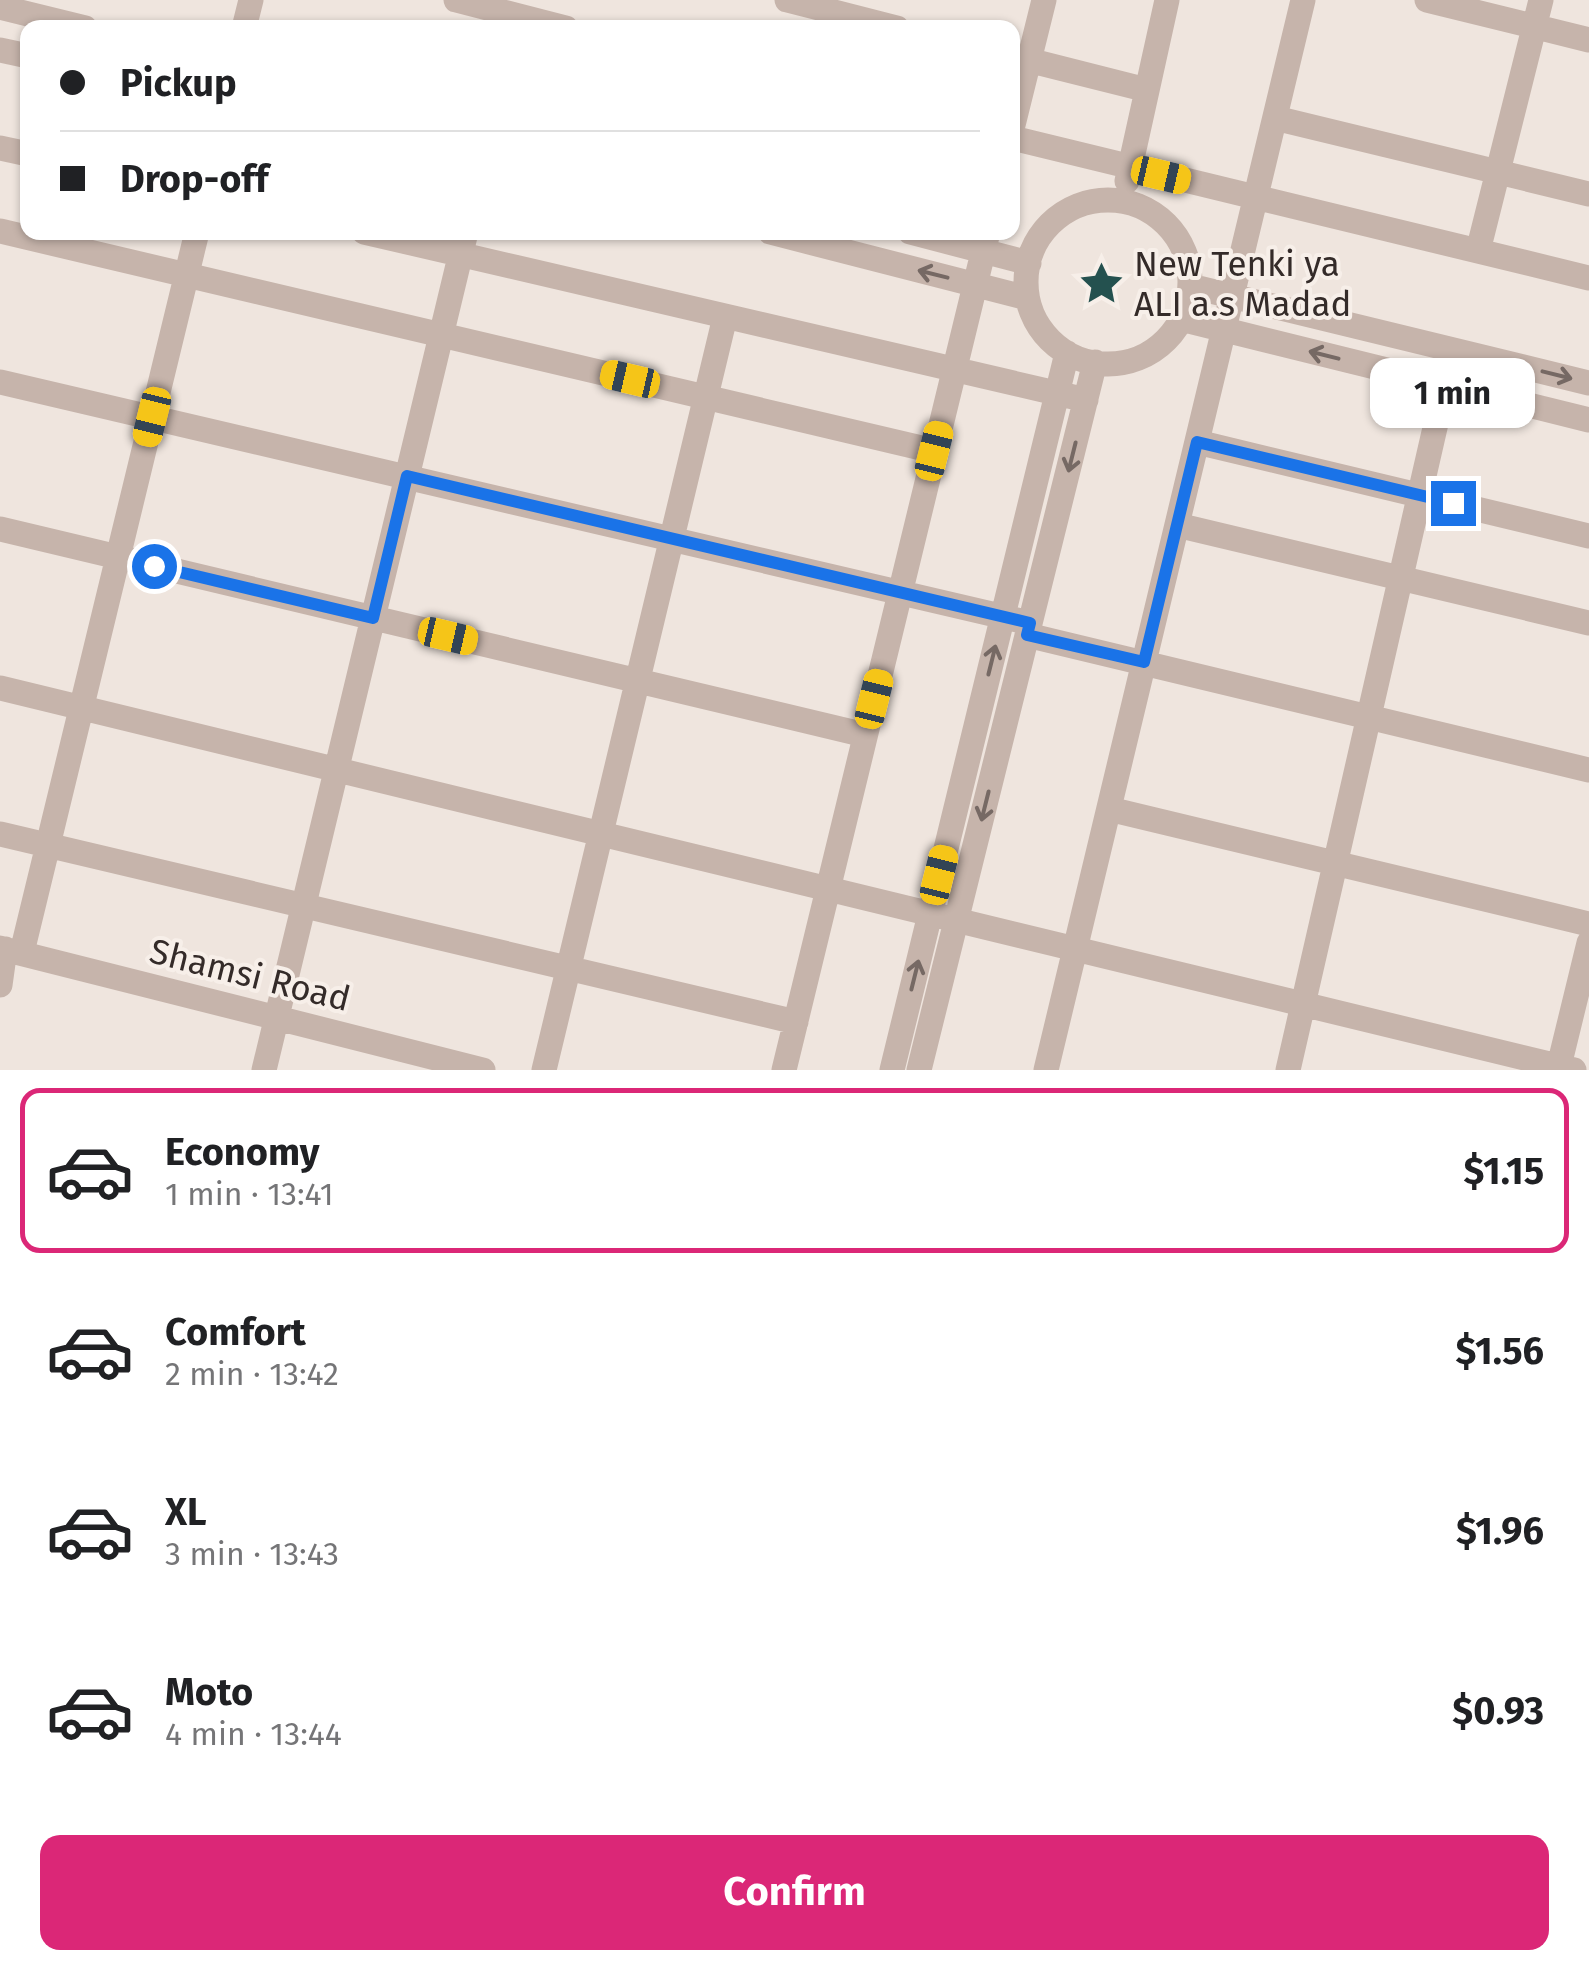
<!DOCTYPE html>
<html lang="en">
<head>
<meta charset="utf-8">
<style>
  :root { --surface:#fff; --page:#f6f6f6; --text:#202124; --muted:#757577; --line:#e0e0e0; --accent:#db2777 }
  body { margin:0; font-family:"Fira Sans",sans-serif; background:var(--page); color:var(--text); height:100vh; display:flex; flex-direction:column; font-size:38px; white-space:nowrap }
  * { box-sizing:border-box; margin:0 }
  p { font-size:32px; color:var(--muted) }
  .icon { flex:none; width:55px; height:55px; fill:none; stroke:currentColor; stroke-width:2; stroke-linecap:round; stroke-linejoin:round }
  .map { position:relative; height:1070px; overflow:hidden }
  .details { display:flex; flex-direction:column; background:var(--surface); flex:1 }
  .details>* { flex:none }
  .guide { position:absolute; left:20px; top:20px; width:1000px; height:220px; border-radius:20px; box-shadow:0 2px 8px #0004; display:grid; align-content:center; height:220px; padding:0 40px; background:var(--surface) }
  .end { position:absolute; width:45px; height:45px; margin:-22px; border:12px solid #1a73e8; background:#fff; box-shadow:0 0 0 5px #fff }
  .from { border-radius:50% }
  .bubble { position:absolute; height:70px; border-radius:20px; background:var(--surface); box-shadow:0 2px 8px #0004; font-size:32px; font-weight:700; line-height:70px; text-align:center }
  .car { position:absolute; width:30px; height:60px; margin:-30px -15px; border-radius:12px; box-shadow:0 0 8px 2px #0007; background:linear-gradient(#f5c518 24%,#345 0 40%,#f5c518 0 76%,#345 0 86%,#f5c518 0) }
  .guide b { display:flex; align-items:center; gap:35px; height:95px; font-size:38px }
  .guide b+b { border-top:2px solid var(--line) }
  .guide i { width:25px; height:25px; background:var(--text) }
  ul { padding:18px 0 0; list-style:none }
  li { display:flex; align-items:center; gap:30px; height:165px; margin:0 20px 15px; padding:0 20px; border:5px solid transparent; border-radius:20px }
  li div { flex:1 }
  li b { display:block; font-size:38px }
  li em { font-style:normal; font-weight:700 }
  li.active { border-color:var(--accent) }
  li>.icon { width:90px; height:90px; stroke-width:1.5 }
  .button { display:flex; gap:20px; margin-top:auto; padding:20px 40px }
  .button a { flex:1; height:115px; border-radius:20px; background:var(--accent); color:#fff; font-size:40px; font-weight:700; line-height:115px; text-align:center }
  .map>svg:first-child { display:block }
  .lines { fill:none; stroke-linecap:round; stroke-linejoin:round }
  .minor { stroke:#c6b4ab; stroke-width:25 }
  .oneway { stroke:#766964 }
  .route { stroke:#1a73e8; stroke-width:12 }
  .labels { text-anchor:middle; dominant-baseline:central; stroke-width:8; stroke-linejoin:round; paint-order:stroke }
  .poi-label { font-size:35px; fill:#342b29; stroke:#f7efe9; text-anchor:start }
  .street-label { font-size:35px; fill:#342b29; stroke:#f7efe9 }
</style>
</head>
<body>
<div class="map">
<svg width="1589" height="1070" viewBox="0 0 1589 1070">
  <rect width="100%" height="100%" fill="#efe5de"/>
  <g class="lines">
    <!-- minor -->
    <path class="minor" d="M456,0l110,28
      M787,0l110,28
      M1427,0l162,40
      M0,7l85,21
      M244,28l7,-28
      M0,50l28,6
      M1012,56l135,34
      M1275,118l314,76
      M1012,129l32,-129
      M1012,138l577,140
      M0,148l28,6
      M1127,181l40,-181
      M1026 282a82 82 0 1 1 164 0a82 82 0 1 1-164 0Z
      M0,231l934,220
      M364,232l722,168
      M770,232l257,66
      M910,232l119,31
      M1478,251l63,-251
      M1190,286l399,97
      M1181,319l408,101
      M0,382l1030,241
      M1197,442l392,94
      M1177,525l412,98
      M0,529l865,206
      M1027,635l562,135
      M0,688l1574,382
      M1109,809l480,115
      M0,834l796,188
      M0,948l483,122
      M22,952l175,-720
      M0,985l5,-36
      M264,1070l202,-838
      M544,1070l181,-753
      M784,1070l204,-838
      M892,1070l175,-717
      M919,1070l176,-708
      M1046,1070l257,-1070
      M1288,1070l157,-686
      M1558,1070l31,-127"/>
  </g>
  <!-- one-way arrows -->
  <defs><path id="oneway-shaft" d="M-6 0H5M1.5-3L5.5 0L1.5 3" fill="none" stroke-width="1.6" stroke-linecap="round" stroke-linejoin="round" transform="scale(2.5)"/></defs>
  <g class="oneway">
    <use href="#oneway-shaft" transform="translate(933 274) rotate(-166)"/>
    <use href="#oneway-shaft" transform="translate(1324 355) rotate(-166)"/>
    <use href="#oneway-shaft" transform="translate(1557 375) rotate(14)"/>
    <use href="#oneway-shaft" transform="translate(1072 457) rotate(104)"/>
    <use href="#oneway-shaft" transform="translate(992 660) rotate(-76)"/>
    <use href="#oneway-shaft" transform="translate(985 806) rotate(104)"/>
    <use href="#oneway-shaft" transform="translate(915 975) rotate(-76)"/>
  </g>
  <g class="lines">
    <!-- route -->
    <path class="route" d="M154,566l219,52 34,-142 623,147 -3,12 117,27 53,-220 256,61"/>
  </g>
  <!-- icons -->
  <defs>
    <symbol id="sight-bare" viewBox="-9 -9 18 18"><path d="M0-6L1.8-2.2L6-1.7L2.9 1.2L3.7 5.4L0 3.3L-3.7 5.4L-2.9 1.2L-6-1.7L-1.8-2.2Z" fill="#24514f" stroke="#f7efe9" stroke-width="2.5" paint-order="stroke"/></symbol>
  </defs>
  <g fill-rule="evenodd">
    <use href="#sight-bare" x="1070" y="252" width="63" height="63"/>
  </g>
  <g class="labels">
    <!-- poi labels -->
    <g class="poi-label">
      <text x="1134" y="264">New Tenki ya<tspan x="1134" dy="40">ALI a.s Madad</tspan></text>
    </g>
    <!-- street labels -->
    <g class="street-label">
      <text transform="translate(250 975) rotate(14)">Shamsi Road</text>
    </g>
  </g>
</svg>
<i class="end from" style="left:154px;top:566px"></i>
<i class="end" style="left:1453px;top:503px"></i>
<div class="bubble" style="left:1370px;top:358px;width:165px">1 min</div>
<i class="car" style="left:1161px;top:175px;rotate:103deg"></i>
<i class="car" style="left:630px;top:379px;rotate:283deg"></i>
<i class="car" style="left:152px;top:417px;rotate:194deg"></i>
<i class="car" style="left:934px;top:451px;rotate:14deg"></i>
<i class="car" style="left:448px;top:636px;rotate:103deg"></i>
<i class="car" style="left:874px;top:699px;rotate:14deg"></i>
<i class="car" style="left:939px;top:875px;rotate:14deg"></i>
<div class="guide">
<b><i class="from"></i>Pickup</b>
<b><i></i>Drop-off</b>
</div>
</div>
<section class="details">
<ul>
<li class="active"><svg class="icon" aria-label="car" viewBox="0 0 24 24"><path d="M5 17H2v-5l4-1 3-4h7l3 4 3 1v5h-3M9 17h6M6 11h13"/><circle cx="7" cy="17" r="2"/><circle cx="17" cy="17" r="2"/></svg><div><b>Economy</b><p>1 min · 13:41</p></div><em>$1.15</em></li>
<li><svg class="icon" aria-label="car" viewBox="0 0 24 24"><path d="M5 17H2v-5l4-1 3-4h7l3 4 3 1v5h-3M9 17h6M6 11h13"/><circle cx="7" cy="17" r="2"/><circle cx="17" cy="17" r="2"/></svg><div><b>Comfort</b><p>2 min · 13:42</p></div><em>$1.56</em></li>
<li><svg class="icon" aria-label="car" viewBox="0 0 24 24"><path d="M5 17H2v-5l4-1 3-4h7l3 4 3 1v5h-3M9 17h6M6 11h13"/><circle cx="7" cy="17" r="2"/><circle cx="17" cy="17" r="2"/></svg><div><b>XL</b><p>3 min · 13:43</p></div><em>$1.96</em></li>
<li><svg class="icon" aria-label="car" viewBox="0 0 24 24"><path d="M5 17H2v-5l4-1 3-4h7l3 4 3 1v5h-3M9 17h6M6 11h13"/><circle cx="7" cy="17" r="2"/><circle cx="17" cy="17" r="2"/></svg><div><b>Moto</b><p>4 min · 13:44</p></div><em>$0.93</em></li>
</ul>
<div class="button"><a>Confirm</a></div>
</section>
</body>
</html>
